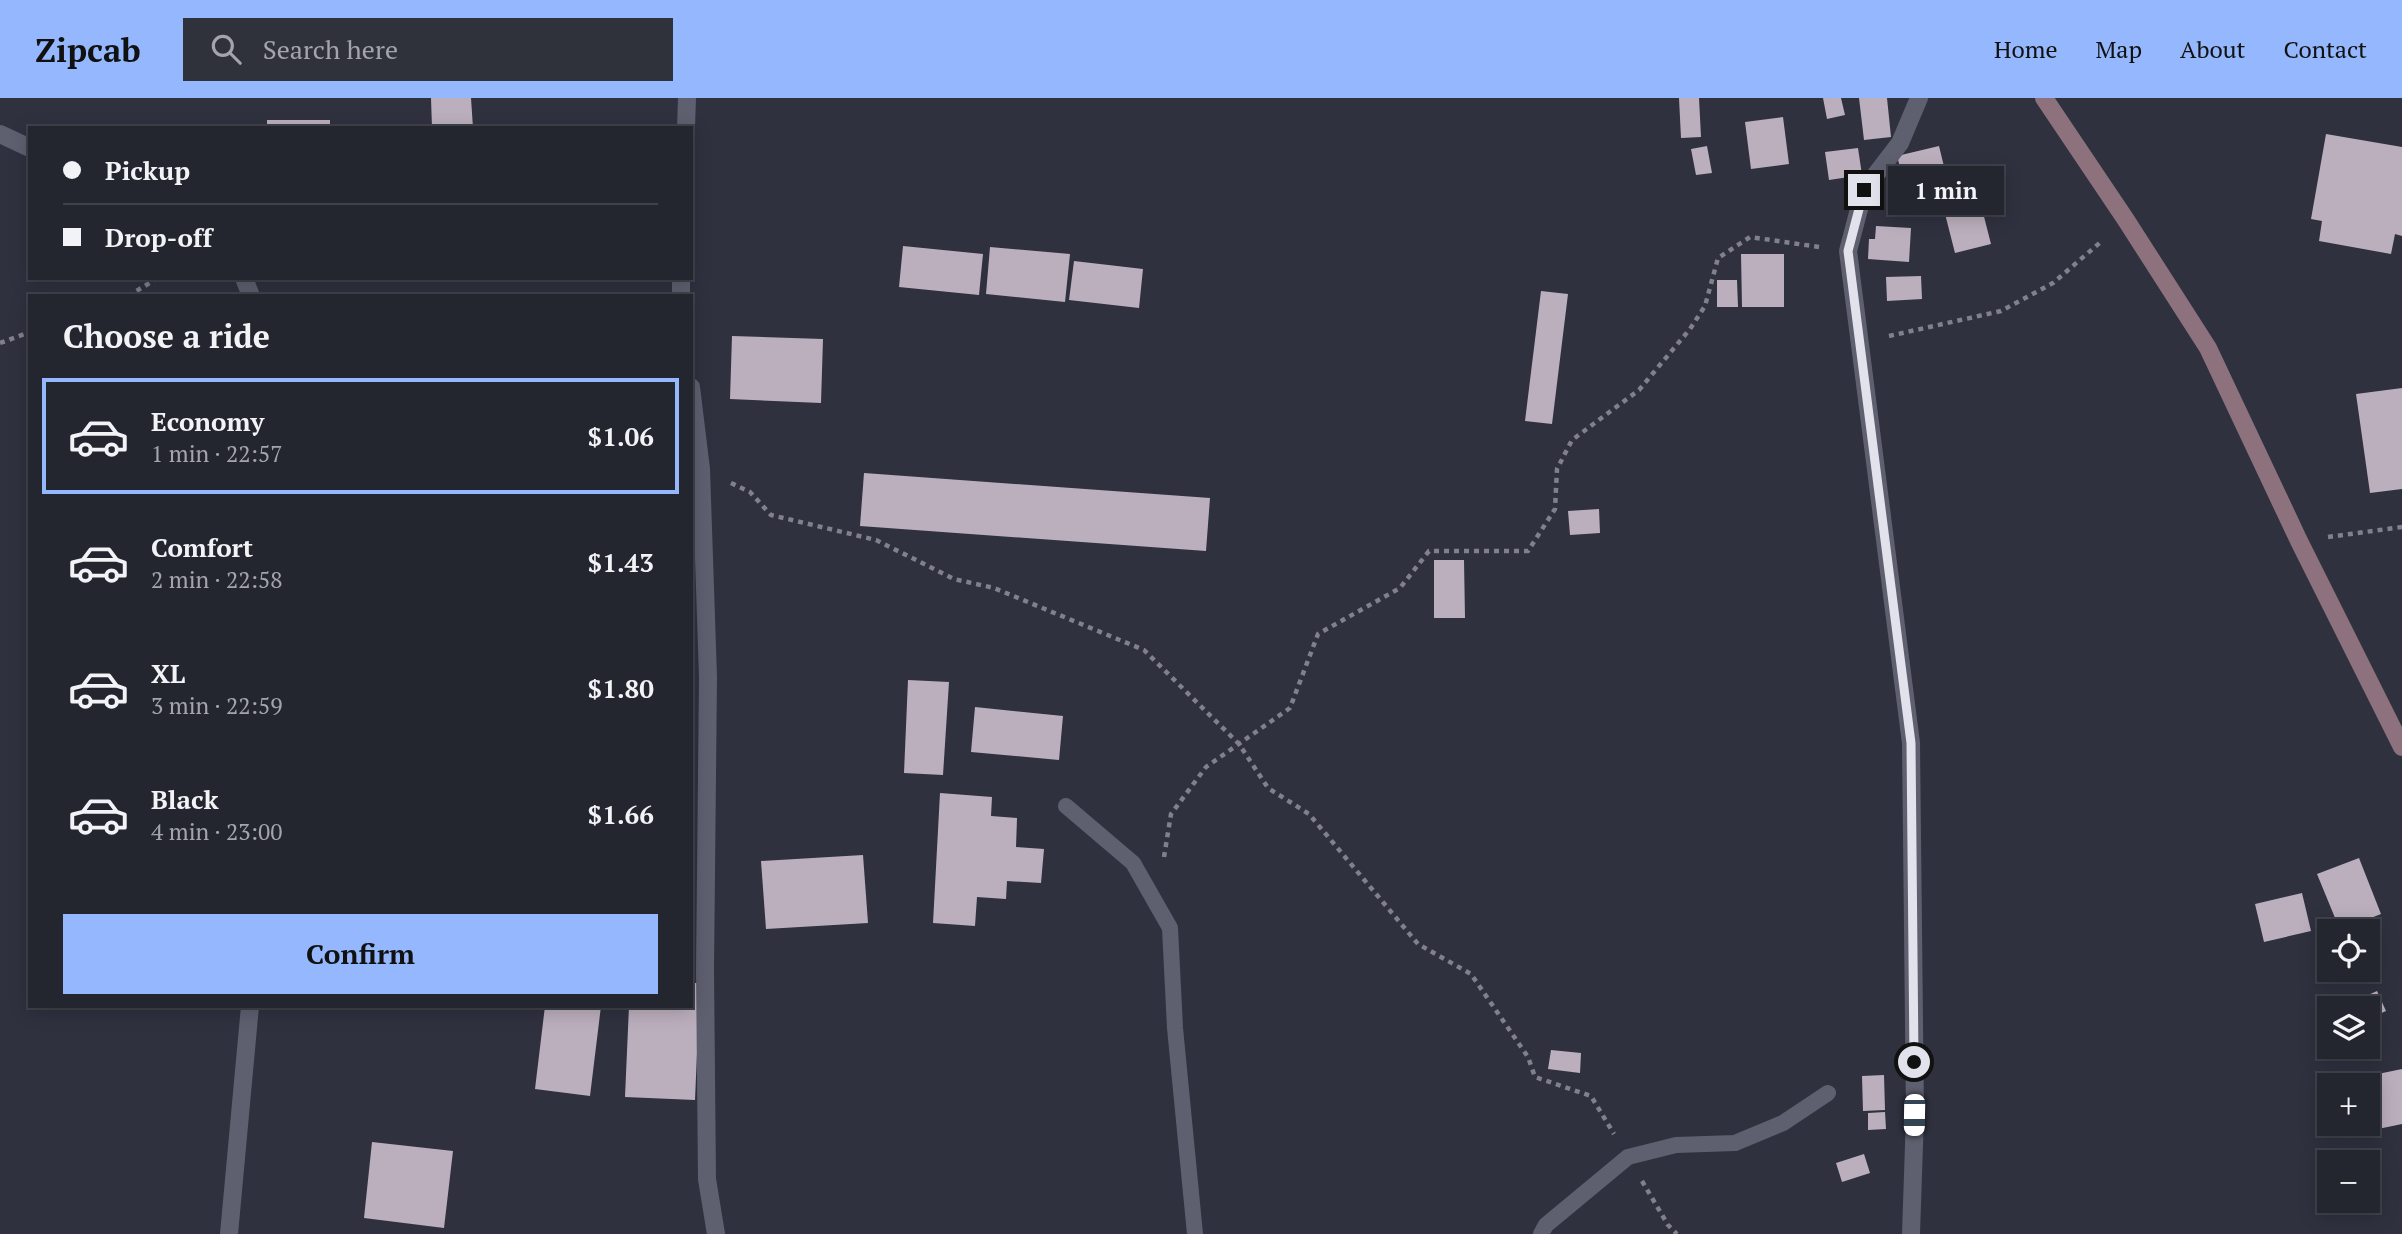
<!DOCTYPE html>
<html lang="en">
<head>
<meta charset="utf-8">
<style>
  :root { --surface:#23252f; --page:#2f313b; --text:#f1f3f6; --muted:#a3a5aa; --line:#40424b; --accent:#94b7fd }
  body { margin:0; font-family:"PT Serif",serif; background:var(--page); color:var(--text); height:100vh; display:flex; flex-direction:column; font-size:26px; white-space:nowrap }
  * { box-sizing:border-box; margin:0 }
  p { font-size:23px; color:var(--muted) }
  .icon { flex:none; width:38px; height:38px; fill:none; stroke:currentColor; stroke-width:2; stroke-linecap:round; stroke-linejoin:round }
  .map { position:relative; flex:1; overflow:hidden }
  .drawer { position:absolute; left:28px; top:196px; width:665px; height:714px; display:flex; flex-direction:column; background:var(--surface); border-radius:0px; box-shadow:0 4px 18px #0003,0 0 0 2px var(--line) }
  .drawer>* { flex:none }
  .banner { position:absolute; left:28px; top:28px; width:665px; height:154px; border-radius:0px; box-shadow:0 4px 18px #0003,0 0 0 2px var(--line); display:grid; align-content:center; height:154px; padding:0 35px; background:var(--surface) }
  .fabs { position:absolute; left:2317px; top:821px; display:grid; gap:14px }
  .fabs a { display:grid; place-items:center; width:63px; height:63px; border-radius:0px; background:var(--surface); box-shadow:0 4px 18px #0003,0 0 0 2px var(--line); font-size:35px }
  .end { position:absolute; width:32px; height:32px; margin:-16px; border:9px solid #e1e2ec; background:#111; box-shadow:0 0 0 4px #111 }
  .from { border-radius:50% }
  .bubble { position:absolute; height:49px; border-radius:0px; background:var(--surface); box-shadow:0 4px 18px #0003,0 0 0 2px var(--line); font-size:23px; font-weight:600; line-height:49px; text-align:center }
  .car { position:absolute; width:21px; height:42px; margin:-21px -10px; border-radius:9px; box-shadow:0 0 5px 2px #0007; background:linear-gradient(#fff 24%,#345 0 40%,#fff 0 76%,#345 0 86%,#fff 0) }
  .banner b { display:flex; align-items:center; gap:24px; height:66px; font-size:26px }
  .banner b+b { border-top:2px solid var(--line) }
  .banner i { width:18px; height:18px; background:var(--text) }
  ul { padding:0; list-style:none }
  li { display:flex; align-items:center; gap:21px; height:116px; margin:0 14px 10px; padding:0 21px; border:4px solid transparent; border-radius:0px }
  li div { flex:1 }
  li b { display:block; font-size:26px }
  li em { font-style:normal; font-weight:600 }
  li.current { border-color:var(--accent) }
  li>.icon { width:63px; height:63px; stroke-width:1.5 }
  h2 { padding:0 35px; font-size:32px; line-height:84px }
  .cta { display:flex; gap:14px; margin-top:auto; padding:14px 35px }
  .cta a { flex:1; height:80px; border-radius:0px; background:var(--accent); color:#111; font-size:28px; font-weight:600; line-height:80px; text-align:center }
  header { display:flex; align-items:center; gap:42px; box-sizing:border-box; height:98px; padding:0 35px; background:var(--accent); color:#111 }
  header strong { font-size:33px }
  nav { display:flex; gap:38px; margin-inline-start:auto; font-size:24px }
  .search { width:490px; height:63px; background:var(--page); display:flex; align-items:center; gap:18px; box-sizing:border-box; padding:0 24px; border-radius:0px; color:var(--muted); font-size:26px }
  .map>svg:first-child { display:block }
  .building { fill:#bcafbd }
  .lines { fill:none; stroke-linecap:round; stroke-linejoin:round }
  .path { stroke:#80818d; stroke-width:4.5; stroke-dasharray:5 5; stroke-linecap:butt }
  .lane { stroke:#5e6070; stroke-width:16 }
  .street { stroke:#5e6070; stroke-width:18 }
  .secondary { stroke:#8d727d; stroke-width:18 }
  .route { stroke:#e1e2ec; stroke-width:9 }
</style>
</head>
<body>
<header>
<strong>Zipcab</strong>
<div class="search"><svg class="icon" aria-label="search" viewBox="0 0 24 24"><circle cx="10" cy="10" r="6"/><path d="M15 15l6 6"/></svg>Search here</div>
<nav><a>Home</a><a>Map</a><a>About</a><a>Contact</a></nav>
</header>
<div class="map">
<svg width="2402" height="1136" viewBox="0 0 2402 1136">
  <rect width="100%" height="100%" fill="#2f313f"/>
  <!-- building -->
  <path class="building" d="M431,0h40l2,30h-41z
    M1679,0h20l2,39 -20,1z
    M1823,0h18l4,17 -18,4z
    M1859,0h28l4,39 -27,3z
    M1783,19l6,47 -38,5 -6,-47z
    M267,22h63v8h-63z
    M2326,36l76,13v89l-7,-2 -4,20 -72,-13 3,-20 -11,-2z
    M1707,48l5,27 -16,2 -5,-26z
    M1939,48l11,45 -34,8 -4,-19 -8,2 -7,-26z
    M1858,50l4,27 -33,5 -4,-28z
    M1979,99l12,47 -36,9 -12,-47z
    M1876,128l35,2 -2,34 -41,-3 1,-20h6z
    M903,148l80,8 -4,41 -80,-8z
    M990,149l80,7 -5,48 -79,-8z
    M1741,156h43v53h-42z
    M1074,163l69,8 -4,39 -70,-8z
    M1921,178l1,23 -35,2 -1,-24z
    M1717,182h20l1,27h-21z
    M1541,193l27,3 -16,130 -27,-3z
    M732,238l91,3 -2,64 -91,-4z
    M2402,290v101l-32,4 -14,-99z
    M864,375l346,25 -4,53 -346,-25z
    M1599,411l1,24 -30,2 -2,-24z
    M1434,462h30l1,58h-31z
    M908,582l41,2 -6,93 -39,-2z
    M975,609l88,9 -4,44 -88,-8z
    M940,695l52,4 -1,19 26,2 -1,29 28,2 -3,34 -34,-2 -1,18 -29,-2 -2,29 -42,-3z
    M863,757l5,68 -102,6 -5,-68z
    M2359,760l22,56 -41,16 -23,-56z
    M2302,795l9,38 -47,11 -9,-38z
    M691,885h9l-5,117 -70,-3 4,-91h62z
    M2377,893l9,20 -18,8v-11h-29z
    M545,908h56l-11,90 -55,-7z
    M1551,952l30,3 -1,20 -32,-4z
    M2402,971v55l-24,5 -10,-53z
    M1884,977l1,35 -22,1 -1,-35z
    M1885,1014l1,17 -18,1v-17z
    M372,1044l81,9 -9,77 -80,-10z
    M1864,1056l6,19 -28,9 -6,-19z"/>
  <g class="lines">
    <!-- path -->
    <path class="path" d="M128,198l30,-18
      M1889,238l112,-25 52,-28 50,-43
      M0,245l30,-11
      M731,385l19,9 21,23 105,25 78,39 40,9 150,62 95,94 29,44 41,26 109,130 53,30 57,83 7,20 56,19 23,38
      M2328,439l74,-10
      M1164,759l7,-43 35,-47 84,-59 28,-74 82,-46 29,-37h99l27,-42 2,-40 15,-29 67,-50 51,-61 15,-23 13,-48 32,-21 69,10
      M1642,1083l26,44 9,9"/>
    <!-- lane -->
    <path class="lane" d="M1066,708l67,57 37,65 5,100 20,206
      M1541,1136l5,-9 82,-68 48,-12 59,-2 48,-20 45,-30"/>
    <!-- street -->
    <path class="street" d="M686,30l1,-30
      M0,36l30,14
      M244,180l7,18
      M681,198v-18
      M691,289l10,82 7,208 -3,293 2,209 9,55
      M229,1136l21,-228
      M1911,1136l4,-119 -4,-372 -63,-492 16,-61 36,-47 19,-45"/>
    <!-- secondary -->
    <path class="secondary" d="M2044,0l82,122 82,128 91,193 103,206"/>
  </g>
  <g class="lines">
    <!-- route -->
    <path class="route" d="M1864,92l-16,61 63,492 3,319"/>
  </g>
</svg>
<div class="fabs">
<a><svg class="icon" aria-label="locate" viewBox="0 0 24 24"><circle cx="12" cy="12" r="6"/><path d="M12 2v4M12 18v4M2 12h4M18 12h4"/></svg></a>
<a><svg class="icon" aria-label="layers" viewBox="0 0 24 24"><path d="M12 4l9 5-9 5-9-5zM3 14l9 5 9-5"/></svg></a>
<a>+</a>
<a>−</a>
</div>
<i class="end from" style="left:1914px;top:964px"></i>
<i class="end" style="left:1864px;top:92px"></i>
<div class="bubble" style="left:1888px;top:68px;width:116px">1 min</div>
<i class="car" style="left:1914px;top:1017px;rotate:181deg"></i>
<div class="banner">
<b><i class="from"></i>Pickup</b>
<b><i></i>Drop-off</b>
</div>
<section class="drawer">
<h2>Choose a ride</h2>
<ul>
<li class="current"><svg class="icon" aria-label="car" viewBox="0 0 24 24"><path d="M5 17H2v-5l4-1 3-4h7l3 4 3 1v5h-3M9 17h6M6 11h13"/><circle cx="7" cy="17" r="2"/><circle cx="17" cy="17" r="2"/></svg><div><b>Economy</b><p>1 min · 22:57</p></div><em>$1.06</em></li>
<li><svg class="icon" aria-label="car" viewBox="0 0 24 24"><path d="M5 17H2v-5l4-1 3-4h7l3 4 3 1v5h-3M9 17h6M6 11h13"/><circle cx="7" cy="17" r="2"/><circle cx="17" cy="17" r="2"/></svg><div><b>Comfort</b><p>2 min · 22:58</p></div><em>$1.43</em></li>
<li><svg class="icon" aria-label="car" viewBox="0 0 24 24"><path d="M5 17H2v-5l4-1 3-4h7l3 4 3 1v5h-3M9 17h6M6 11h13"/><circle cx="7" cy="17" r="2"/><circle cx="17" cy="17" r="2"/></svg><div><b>XL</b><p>3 min · 22:59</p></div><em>$1.80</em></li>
<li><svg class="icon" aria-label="car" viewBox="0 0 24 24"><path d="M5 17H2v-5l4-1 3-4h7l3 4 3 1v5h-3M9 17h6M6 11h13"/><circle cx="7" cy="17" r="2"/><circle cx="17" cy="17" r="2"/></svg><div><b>Black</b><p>4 min · 23:00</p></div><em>$1.66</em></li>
</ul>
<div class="cta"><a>Confirm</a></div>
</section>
</div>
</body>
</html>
